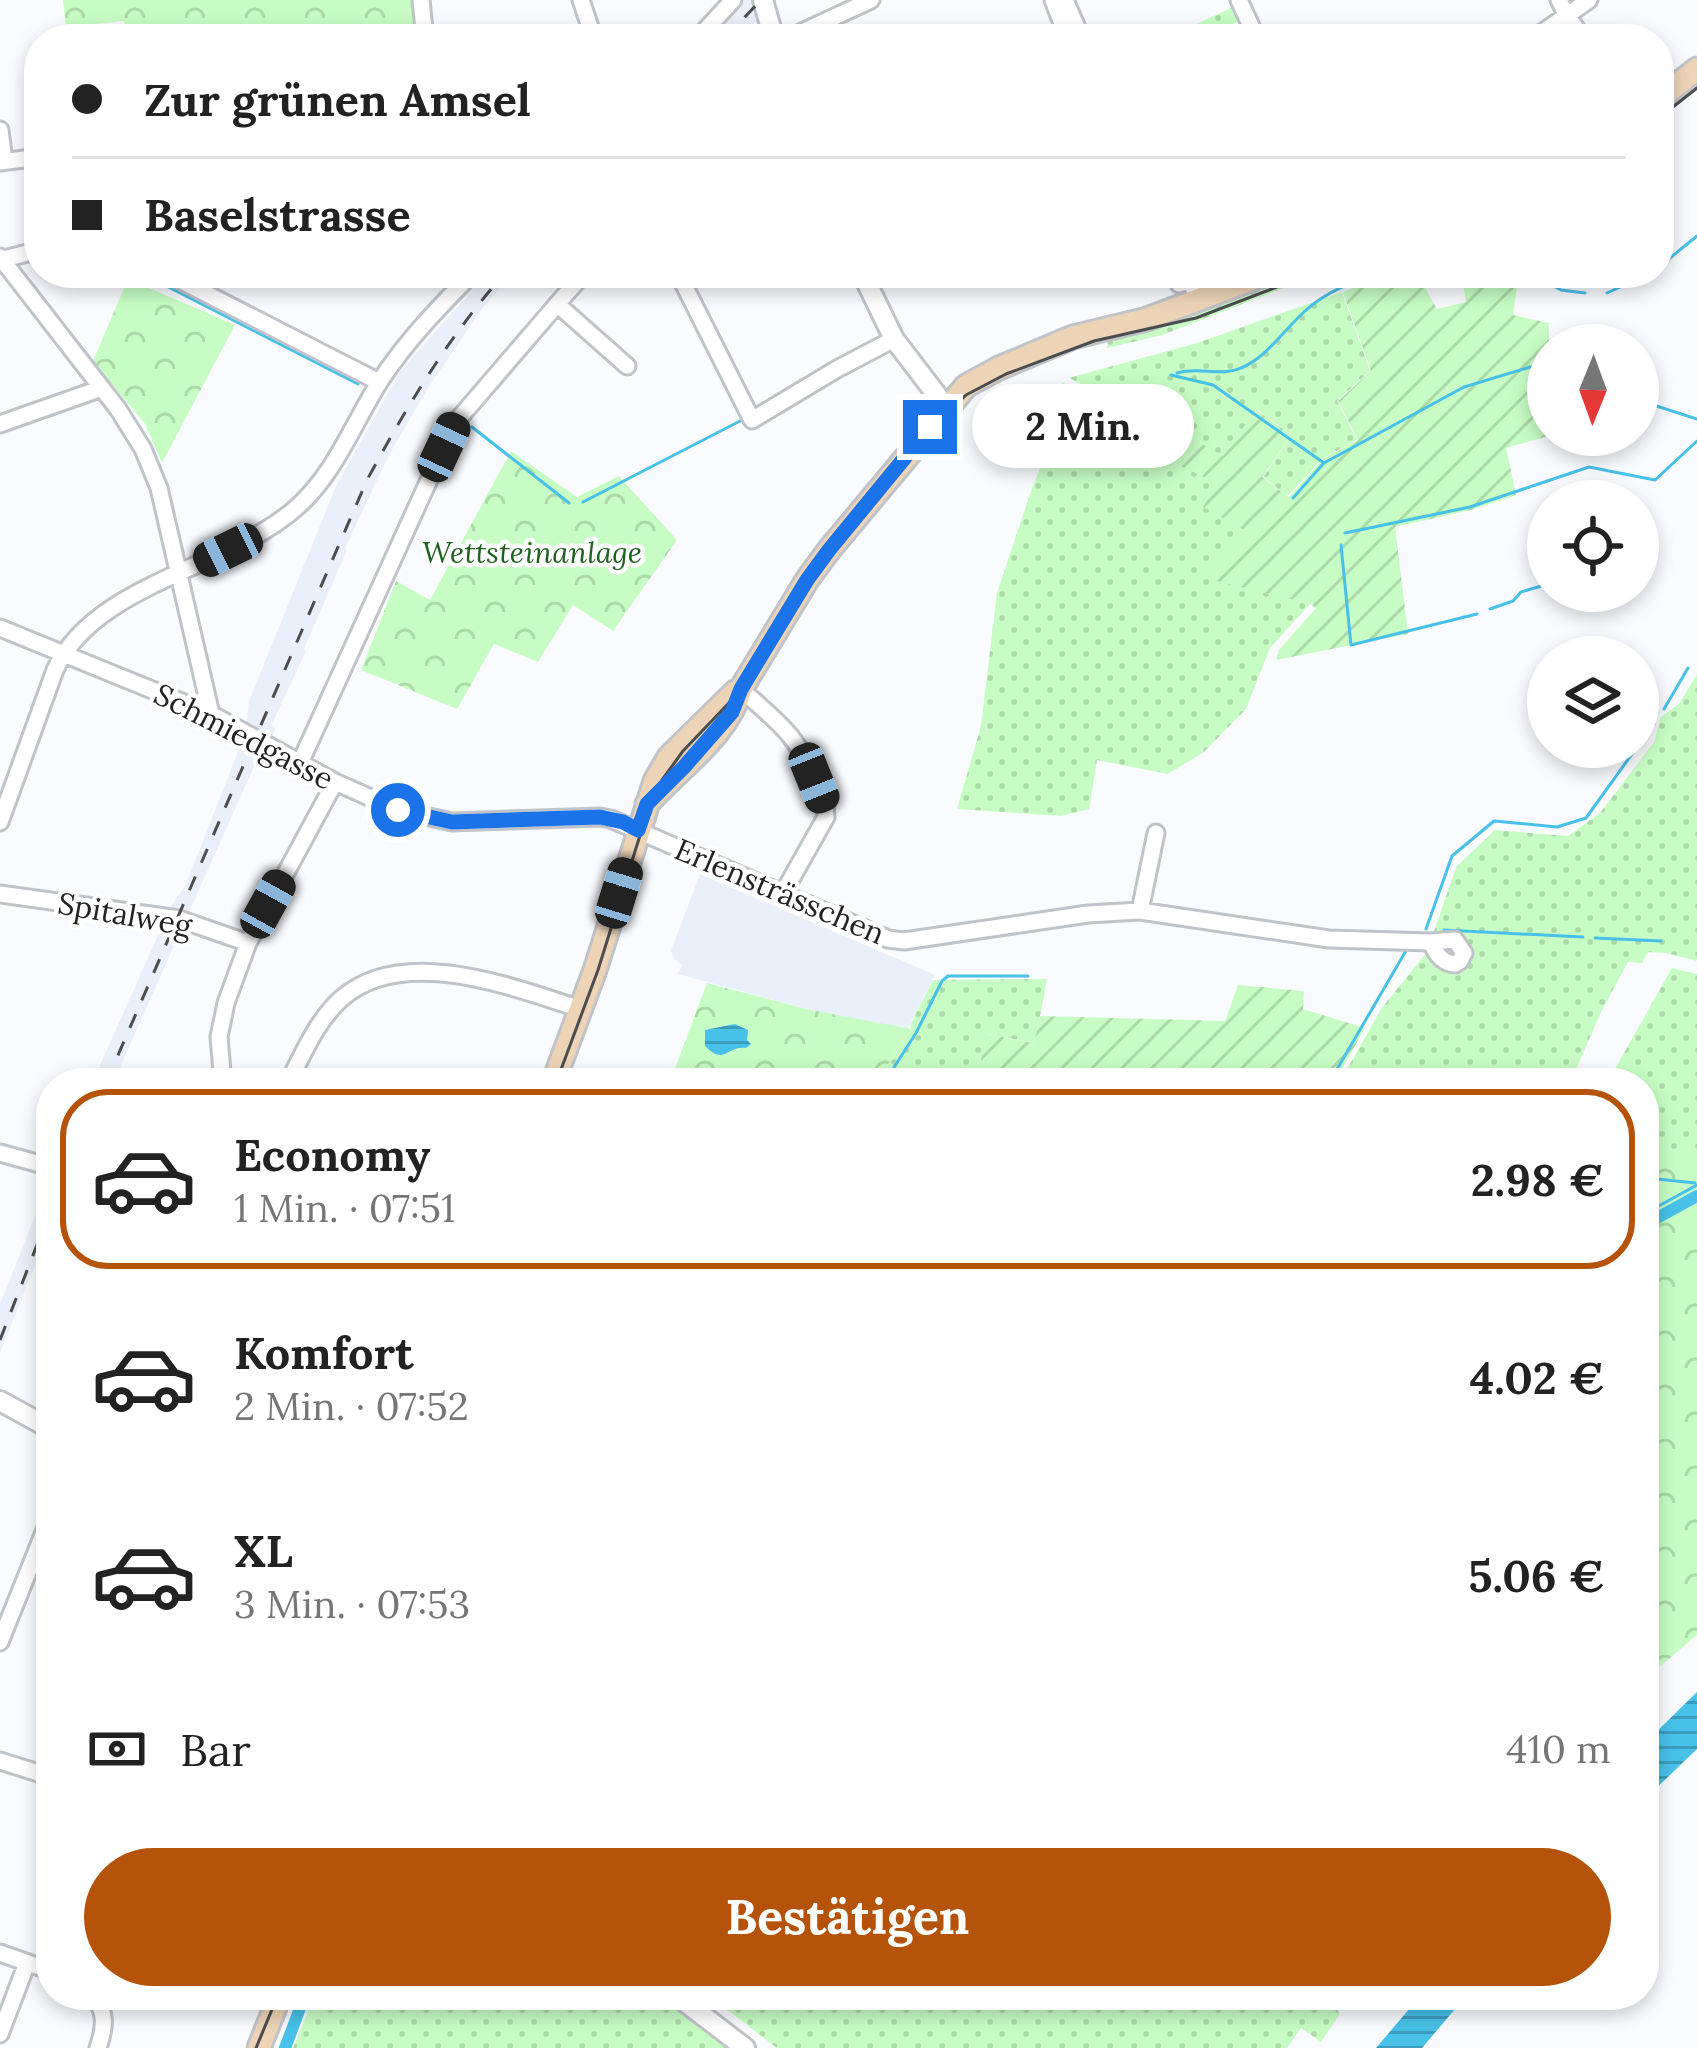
<!DOCTYPE html>
<html lang="de">
<head>
<meta charset="utf-8">
<style>
  :root { --surface:#fff; --page:#f6f6f6; --text:#222; --muted:#767676; --line:#e0e0e0; --accent:#b45309 }
  body { margin:0; font-family:Lora,serif; background:var(--page); color:var(--text); height:100vh; display:flex; flex-direction:column; font-size:45px; white-space:nowrap }
  * { box-sizing:border-box; margin:0 }
  p { font-size:39px; color:var(--muted) }
  .icon { flex:none; width:66px; height:66px; fill:none; stroke:currentColor; stroke-width:2; stroke-linecap:round; stroke-linejoin:round }
  .map { position:relative; flex:1; overflow:hidden }
  .details { position:absolute; left:36px; top:1068px; width:1623px; height:942px; display:flex; flex-direction:column; background:var(--surface); border-radius:48px; box-shadow:0 6px 18px #0003 }
  .details>* { flex:none }
  .guide { position:absolute; left:24px; top:24px; width:1650px; height:264px; border-radius:48px; box-shadow:0 6px 18px #0003; display:grid; align-content:center; height:264px; padding:0 48px; background:var(--surface) }
  .needle { width:78px; rotate:181deg }
  .tools { position:absolute; left:1527px; top:324px; display:grid; gap:24px }
  .tools a { display:grid; place-items:center; width:132px; height:132px; border-radius:50%; background:var(--surface); box-shadow:0 6px 18px #0003; font-size:60px }
  .end { position:absolute; width:54px; height:54px; margin:-27px; border:15px solid #1a73e8; background:#fff; box-shadow:0 0 0 6px #fff }
  .from { border-radius:50% }
  .bubble { position:absolute; height:84px; border-radius:42px; background:var(--surface); box-shadow:0 6px 18px #0003; font-size:39px; font-weight:700; line-height:84px; text-align:center }
  .car { position:absolute; width:36px; height:72px; margin:-36px -18px; border-radius:15px; box-shadow:0 0 9px 3px #0007; background:linear-gradient(#222 24%,#8ab4d8 0 40%,#222 0 76%,#8ab4d8 0 86%,#222 0) }
  .guide b { display:flex; align-items:center; gap:42px; height:114px; font-size:45px }
  .guide b+b { border-top:3px solid var(--line) }
  .guide i { width:30px; height:30px; background:var(--text) }
  ul { padding:21px 0 0; list-style:none }
  li { display:flex; align-items:center; gap:36px; height:180px; margin:0 24px 18px; padding:0 24px; border:6px solid transparent; border-radius:48px }
  li div { flex:1 }
  li b { display:block; font-size:45px }
  li em { font-style:normal; font-weight:700 }
  li.selected { border-color:var(--accent) }
  li>.icon { width:108px; height:108px; stroke-width:1.5 }
  .pay { display:flex; align-items:center; gap:30px; height:132px; padding:0 48px; font-size:45px }
  .pay p { margin-inline-start:auto }
  .primary-button { display:flex; gap:24px; margin-top:auto; padding:24px 48px }
  .primary-button a { flex:1; height:138px; border-radius:72px; background:var(--accent); color:#fff; font-size:48px; font-weight:700; line-height:138px; text-align:center }
  .map>svg:first-child { display:block }
  .built { fill:#eaf0fa }
  .grass { fill:url(#grass-dots) }
  .park { fill:url(#park-crowns) }
  .garden { fill:url(#garden-furrows) }
  .water { fill:url(#water-rules) }
  .lines { fill:none; stroke-linecap:round; stroke-linejoin:round }
  .stream { stroke:#48c1e9; stroke-width:3 }
  .canal { stroke:#48c1e9; stroke-width:12 }
  .minor-casing { stroke:#c0c3c8; stroke-width:21 }
  .tertiary-casing { stroke:#c0c3c8; stroke-width:24 }
  .secondary-casing { stroke:#c0c3c8; stroke-width:27 }
  .minor { stroke:#fff; stroke-width:15 }
  .tertiary { stroke:#fff; stroke-width:18 }
  .secondary { stroke:#edd4b7; stroke-width:21 }
  .tram { stroke:#4c4d4f; stroke-width:3 }
  .rail { stroke:#4c4d4f; stroke-width:3; stroke-dasharray:15 15; stroke-linecap:butt }
  .route { stroke:#1a73e8; stroke-width:15 }
  .labels { text-anchor:middle; dominant-baseline:central; stroke-width:9; stroke-linejoin:round; paint-order:stroke }
  .park-label { font-size:30px; font-style:italic; fill:#1f6220; stroke:#fff }
  .street-label { font-size:30px; fill:#222325; stroke:#fff }
</style>
</head>
<body>
<div class="map">
<svg width="1697" height="2048" viewBox="0 0 1697 2048">
  <defs>
    <pattern id="grass-dots" width="8" height="8" patternUnits="userSpaceOnUse" patternTransform="scale(3)"><rect width="8" height="8" fill="#c7fdc4"/><path d="M2 2h.1M6 6h.1" fill="none" stroke="#abd9a8" stroke-width="1.8" stroke-linecap="round"/></pattern>
    <pattern id="park-crowns" width="20" height="18" patternUnits="userSpaceOnUse" patternTransform="scale(3)"><rect width="20" height="18" fill="#c7fdc4"/><path d="M2 6a3 3 0 1 1 6 0M12 15a3 3 0 1 1 6 0" fill="none" stroke="#abd9a8"/></pattern>
    <pattern id="garden-furrows" width="10" height="10" patternUnits="userSpaceOnUse" patternTransform="scale(3)"><rect width="10" height="10" fill="#c7fdc4"/><path d="M-1 1l2-2M0 10L10 0M9 11l2-2" fill="none" stroke="#abd9a8"/></pattern>
    <pattern id="water-rules" width="6" height="5" patternUnits="userSpaceOnUse" patternTransform="scale(3)"><rect width="6" height="5" fill="#48c1e9"/><path d="M0 2.5h6" fill="none" stroke="#3c9cbd"/></pattern>
  </defs>
  <rect width="100%" height="100%" fill="#f9fbfe"/>
  <!-- built -->
  <path class="built" d="M746,0h31l-38,39h-28z
    M488,273h25l-32,37 -53,78 -39,67 -44,93 2,2 -43,99 2,2 -35,75 4,2 -2,7 -13,18 -147,330h-21l79,-177 15,-22 59,-150 4,-33 87,-215 65,-116z
    M700,874l235,101 -31,60 -226,-61 4,-9 -8,-6 -3,-8z
    M51,1176v50l-51,127v-49z"/>
  <!-- grass -->
  <path class="grass" d="M1233,7l6,14 -39,18h-36z
    M1288,273h34l-160,62 -55,13 1,-8z
    M1342,292l28,79 -33,30 20,39 -34,18 -35,38 -25,-19 29,-42 -35,-25 -34,46 -154,-78 128,-35z
    M1062,382l97,46 -7,25 66,30 29,48 -49,45 112,28 -40,44 -24,61 -42,43 -36,22 -71,-14 -8,49 -28,7 -104,-7 24,-83 16,-133 34,-102 30,-77z
    M1697,674v287l-31,-8 -18,-1 -6,11 -14,-1 -27,50 -31,71h-210l-15,-10 36,-64 46,-57 29,-85 39,-37 73,6 32,-23 54,-71 7,-25 18,-13z
    M1672,968l25,6v182l-53,-13v-60h-37z
    M1047,979l-12,64 -47,-9 -12,49h-100l35,-54 -1,-4 23,-45z
    M315,1995h238l23,11 11,-11h89l69,53h-452z
    M708,1995h619l13,19 -19,28 -20,-14 -14,20h-510z"/>
  <!-- park -->
  <path class="park" d="M63,0h358v39h-257l-1,-6c-16,2 -22,-4 -38,-5l-1,-7 -58,6z
    M128,279l107,46 -73,138 -17,-39 -52,-63z
    M511,451l66,46 42,-21 58,64 -64,91 -40,-26 -35,57 -44,-18 -37,65 -96,-39 35,-89 34,19z
    M707,983l104,27 100,19 -35,54h-203l-3,-1z
    M1644,1141l53,14v480l-53,45z"/>
  <!-- garden -->
  <path class="garden" d="M1391,273h26l20,36 29,-7 -5,-29h58l-6,42 36,8 -1,112h4l-46,13 10,47 -45,15 -76,17 13,107 -132,26 3,-10 37,-42 -6,-4 -114,-28 50,-45 -43,-24 14,-24 -65,-30 12,-31 59,34 33,-46 36,25 -30,42 27,20 35,-39 34,-18 -20,-39 33,-30 -28,-79z
    M1238,985l66,6 -1,18 62,19 -31,55h-358l11,-49 47,9 6,-27 185,5z"/>
  <!-- water -->
  <path class="water" d="M735,1024l13,6 -1,10 4,4 -5,4c-20,-2 -21,18 -41,-2v-16z
    M1697,1692v57l-53,51v-56z
    M1421,1995h46l-45,53h-46z"/>
  <g class="lines">
    <!-- stream -->
    <path class="stream" d="M1659,267l38,-31
      M141,273l217,111
      M1529,273l32,17 24,3
      M1607,293l44,-20
      M1566,345l17,-16 7,16
      M1177,373c21,-7 44,4 64,-5 26,-11 43,-38 63,-56 21,-20 48,-30 75,-39
      M1171,375l42,10 111,78 140,-76 76,-23
      M1638,400l59,19
      M472,427l97,76
      M1293,498l30,-34
      M583,502l159,-82
      M1345,533l125,-26 119,-40 66,13 42,-39
      M1341,545l10,100 126,-31
      M1490,609l23,-8 8,-9 27,-8
      M1664,709l24,-41
      M1639,745l15,-21
      M1426,929l26,-73 42,-35 63,6 29,-9 51,-71
      M1444,930l139,7
      M1595,938l66,3
      M884,1083l32,-50 26,-52 6,-5h80
      M1329,1083l78,-134
      M1644,1174l13,5 38,4
      M1644,1214l53,-29"/>
    <!-- canal -->
    <path class="canal" d="M1644,1225l53,-29
      M285,2048l20,-53"/>
    <defs>
      <path id="minor" d="M421,0l4,39
        M581,0l13,39
        M1053,0l15,39
        M1065,0l17,39
        M1239,0l18,39
        M1559,0l8,16 17,23
        M697,39l36,-39
        M787,39l84,-39
        M1533,39l56,-39
        M0,130l4,31
        M0,162l39,-5
        M0,257l118,152 25,40 16,39 52,226
        M0,260l39,-10
        M166,273l213,109
        M678,273l74,147 85,-51 57,-30
        M1179,284l10,-5 10,21
        M557,304l70,62
        M0,424l102,-36
        M0,628l211,86 124,68 63,28 54,12 148,-5 11,2 277,120 16,2 184,-27 52,-3 189,28 102,3 24,-2 9,13 -4,8 -5,3c-13,-1 -20,-11 -24,-22
        M741,689c36,33 55,44 74,91 5,12 11,23 11,37l-44,78
        M300,763l155,-340 129,-150
        M0,822l55,-152c40,-87 172,-101 241,-162 40,-35 58,-87 86,-130 26,-39 58,-72 91,-105
        M0,894l179,25 69,24
        M1140,911l16,-78
        M223,1083l-4,-46 7,-34 22,-60 87,-161
        M288,1083c15,-29 29,-63 54,-85 62,-54 172,-10 239,11
        M0,1153l51,14
        M0,1642l51,-127
        M0,1761l51,16
        M0,1953l51,18
        M93,1995c14,18 12,32 5,53
        M0,2034l27,-71"/>
      <path id="tertiary" d="M763,0l11,39
        M862,273l32,66 52,68
        M0,1401l51,28
        M676,1995l69,53"/>
      <path id="secondary" d="M1659,99l38,-30
        M647,804c32,-36 80,-67 94,-115l66,-109 22,-30 137,-164 33,-18 74,-31 74,-18 122,-46
        M553,1083l42,-113 60,-189 14,-24 66,-65
        M259,2048l21,-53"/>
    </defs>
    <!-- minor casing -->
    <use href="#minor" class="minor-casing"/>
    <!-- tertiary casing -->
    <use href="#tertiary" class="tertiary-casing"/>
    <!-- secondary casing -->
    <use href="#secondary" class="secondary-casing"/>
    <!-- minor -->
    <use href="#minor" class="minor"/>
    <!-- tertiary -->
    <use href="#tertiary" class="tertiary"/>
    <!-- secondary -->
    <use href="#secondary" class="secondary"/>
    <!-- tram -->
    <path class="tram" d="M1659,118l38,-30
      M556,1083l42,-113 49,-157 15,-33 21,-29 63,-66 51,-85 34,-49 101,-122 34,-34 40,-21 88,-33 102,-23 117,-45
      M256,2048l22,-53"/>
    <!-- rail -->
    <path class="rail" d="M724,39l37,-39
      M106,1083l261,-603c40,-74 82,-144 138,-207
      M0,1340l51,-131"/>
  </g>
  <g class="lines">
    <!-- route -->
    <path class="route" d="M398,810l54,12 148,-5 23,5 15,8 9,-26 37,-37 48,-55 9,-23 66,-109 22,-30 101,-123"/>
  </g>
  <g class="labels">
    <!-- park labels -->
    <g class="park-label">
      <text x="532" y="552">Wettsteinanlage</text>
    </g>
    <!-- street labels -->
    <g class="street-label">
      <text transform="translate(244 736) rotate(27)">Schmiedgasse</text>
      <text transform="translate(780 891) rotate(23)">Erlensträsschen</text>
      <text transform="translate(125 914) rotate(10)">Spitalweg</text>
    </g>
  </g>
</svg>
<div class="tools">
<a><svg class="needle" viewBox="-14 -14 28 28"><path d="M0-13l5 13h-10z" fill="#e53935"/><path d="M0 13l5-13h-10z" fill="#767676"/></svg></a>
<a><svg class="icon" aria-label="locate" viewBox="0 0 24 24"><circle cx="12" cy="12" r="6"/><path d="M12 2v4M12 18v4M2 12h4M18 12h4"/></svg></a>
<a><svg class="icon" aria-label="layers" viewBox="0 0 24 24"><path d="M12 4l9 5-9 5-9-5zM3 14l9 5 9-5"/></svg></a>
</div>
<i class="end from" style="left:398px;top:810px"></i>
<i class="end" style="left:930px;top:427px"></i>
<div class="bubble" style="left:972px;top:384px;width:222px">2 Min.</div>
<i class="car" style="left:444px;top:447px;rotate:25deg"></i>
<i class="car" style="left:228px;top:550px;rotate:244deg"></i>
<i class="car" style="left:814px;top:778px;rotate:158deg"></i>
<i class="car" style="left:619px;top:893px;rotate:17deg"></i>
<i class="car" style="left:268px;top:904px;rotate:29deg"></i>
<div class="guide">
<b><i class="from"></i>Zur grünen Amsel</b>
<b><i></i>Baselstrasse</b>
</div>
<section class="details">
<ul>
<li class="selected"><svg class="icon" aria-label="car" viewBox="0 0 24 24"><path d="M5 17H2v-5l4-1 3-4h7l3 4 3 1v5h-3M9 17h6M6 11h13"/><circle cx="7" cy="17" r="2"/><circle cx="17" cy="17" r="2"/></svg><div><b>Economy</b><p>1 Min. · 07:51</p></div><em>2.98 €</em></li>
<li><svg class="icon" aria-label="car" viewBox="0 0 24 24"><path d="M5 17H2v-5l4-1 3-4h7l3 4 3 1v5h-3M9 17h6M6 11h13"/><circle cx="7" cy="17" r="2"/><circle cx="17" cy="17" r="2"/></svg><div><b>Komfort</b><p>2 Min. · 07:52</p></div><em>4.02 €</em></li>
<li><svg class="icon" aria-label="car" viewBox="0 0 24 24"><path d="M5 17H2v-5l4-1 3-4h7l3 4 3 1v5h-3M9 17h6M6 11h13"/><circle cx="7" cy="17" r="2"/><circle cx="17" cy="17" r="2"/></svg><div><b>XL</b><p>3 Min. · 07:53</p></div><em>5.06 €</em></li>
</ul>
<div class="pay"><svg class="icon" aria-label="cash" viewBox="0 0 24 24"><path d="M3 7h18v10H3z"/><circle cx="12" cy="12" r="2"/></svg>Bar<p>410 m</p></div>
<div class="primary-button"><a>Bestätigen</a></div>
</section>
</div>
</body>
</html>
